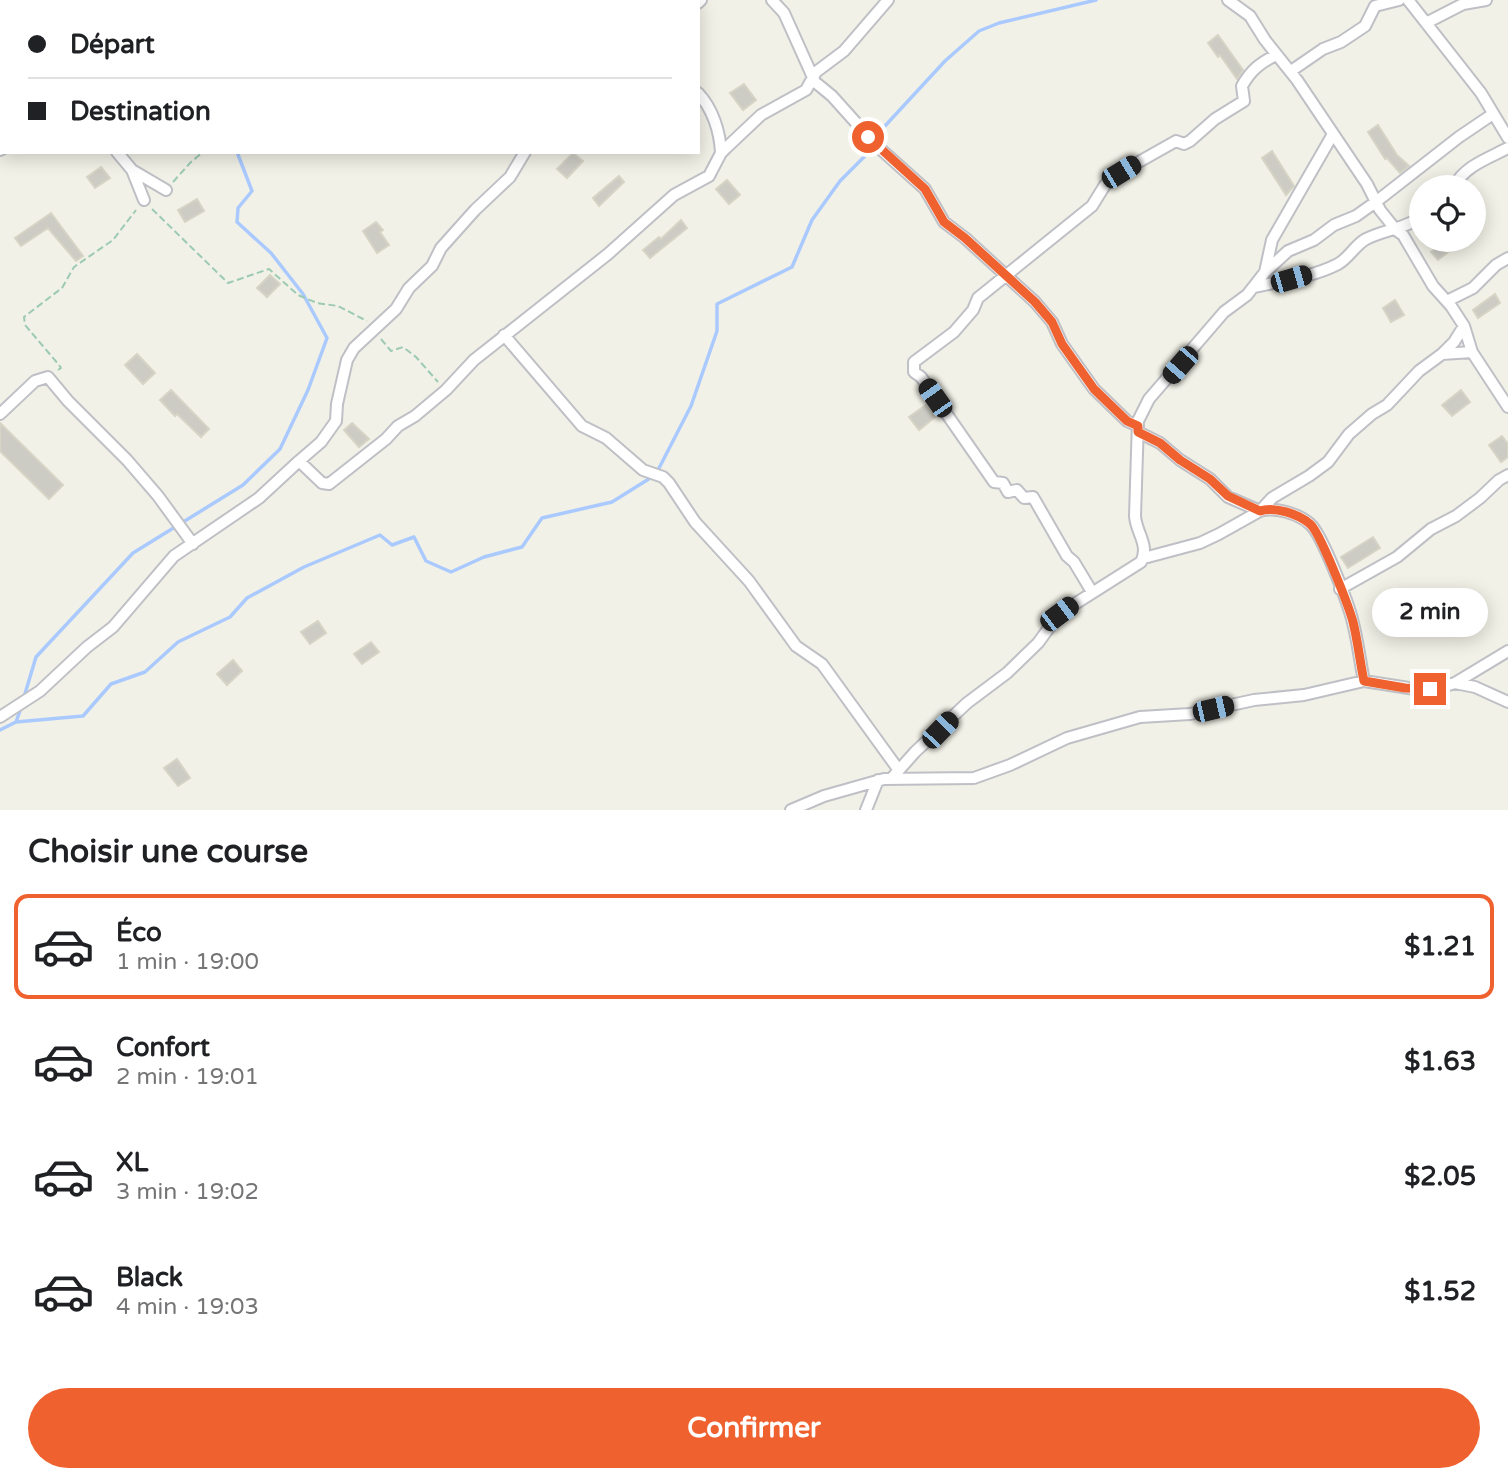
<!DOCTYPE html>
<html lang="fr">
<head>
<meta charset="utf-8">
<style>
  :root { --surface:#fff; --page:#f2f2f2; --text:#202124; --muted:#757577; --line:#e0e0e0; --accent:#ef6230 }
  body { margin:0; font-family:"Varela Round",sans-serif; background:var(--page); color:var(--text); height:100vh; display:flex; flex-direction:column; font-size:26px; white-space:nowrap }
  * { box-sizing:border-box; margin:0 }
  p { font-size:23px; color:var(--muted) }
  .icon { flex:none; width:38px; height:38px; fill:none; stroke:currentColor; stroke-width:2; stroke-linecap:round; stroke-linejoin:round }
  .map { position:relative; height:810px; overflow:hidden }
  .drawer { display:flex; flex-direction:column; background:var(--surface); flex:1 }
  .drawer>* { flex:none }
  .hud { position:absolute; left:0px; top:0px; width:700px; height:154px; box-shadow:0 4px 18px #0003; display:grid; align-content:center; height:154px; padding:0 28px; background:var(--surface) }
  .controls { position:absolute; left:1409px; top:175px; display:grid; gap:14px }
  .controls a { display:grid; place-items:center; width:77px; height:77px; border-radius:50%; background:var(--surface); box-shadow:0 4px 18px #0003; font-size:35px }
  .end { position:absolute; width:32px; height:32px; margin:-16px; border:9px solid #ef6230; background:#fff; box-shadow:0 0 0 4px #fff }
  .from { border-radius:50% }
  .bubble { position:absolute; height:49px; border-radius:24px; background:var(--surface); box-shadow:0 4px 18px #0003; font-size:23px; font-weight:700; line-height:49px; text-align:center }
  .car { position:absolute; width:21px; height:42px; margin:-21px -10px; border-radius:9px; box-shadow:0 0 5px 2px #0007; background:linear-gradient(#222 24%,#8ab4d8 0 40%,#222 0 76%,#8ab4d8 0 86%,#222 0) }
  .hud b { display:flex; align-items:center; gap:24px; height:66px; font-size:26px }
  .hud b+b { border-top:2px solid var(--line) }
  .hud i { width:18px; height:18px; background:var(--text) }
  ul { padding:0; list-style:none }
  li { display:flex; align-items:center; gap:21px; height:105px; margin:0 14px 10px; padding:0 14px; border:4px solid transparent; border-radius:14px }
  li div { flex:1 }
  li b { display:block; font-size:26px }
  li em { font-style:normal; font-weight:700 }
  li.current { border-color:var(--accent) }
  li>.icon { width:63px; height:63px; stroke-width:1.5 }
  h2 { padding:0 28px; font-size:32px; line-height:84px }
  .action { display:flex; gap:14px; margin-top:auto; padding:14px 28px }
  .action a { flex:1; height:80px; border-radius:42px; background:var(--accent); color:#fff; font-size:28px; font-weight:700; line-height:80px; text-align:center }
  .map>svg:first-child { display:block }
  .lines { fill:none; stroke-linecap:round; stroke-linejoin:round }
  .stream { stroke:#aacaff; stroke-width:3.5 }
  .building { fill:#cccbc4; stroke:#d6d4c5; stroke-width:2 }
  .street-casing { stroke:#bfc0c6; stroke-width:14 }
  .path { stroke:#9ccab2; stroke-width:2; stroke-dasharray:7 3.5; stroke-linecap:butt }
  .street { stroke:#fff; stroke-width:10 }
  .route { stroke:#ef6230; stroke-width:9 }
</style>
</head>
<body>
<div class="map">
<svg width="1508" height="810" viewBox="0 0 1508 810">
  <rect width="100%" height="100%" fill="#f1f1e7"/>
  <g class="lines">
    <!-- stream -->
    <path class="stream" d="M182,0l1,2
      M657,472l34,-66 26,-75v-27l75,-37 20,-47 28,-39 36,-36 8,-18 61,-66 34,-30 20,-8 97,-23
      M24,697l12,-40 97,-104 110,-68 37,-36 28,-59 19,-52 -24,-44 -32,-41 -34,-31 1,-14 14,-17 -15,-39
      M16,722l67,-6 28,-32 34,-12 33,-30 52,-25 17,-19 57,-31 76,-32 12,10 22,-8 12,24 25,11 33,-15 38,-10 20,-29 70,-16 40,-25
      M0,730l16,-8 5,-14"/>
  </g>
  <!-- building -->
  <path class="building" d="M1218,35l25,35 -6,9 -17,-24 -2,2 -10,-14z
    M744,84l12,16 -13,10 -13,-17z
    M1378,125l19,30 12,11 -9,7 -13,-15 -2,1 -17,-27z
    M1272,151l22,35 -8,9 -24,-37z
    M573,153l10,8 -16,17 -10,-9z
    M101,167l9,11 -15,10 -8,-11z
    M619,176l5,6 -25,24 -6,-8z
    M727,180l13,15 -11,9 -13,-15z
    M197,199l7,12 -19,11 -7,-12z
    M51,213l32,43 -7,5 -28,-33 -27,18 -6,-8z
    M681,220l6,8 -37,30 -7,-8 16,-13 2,2z
    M376,222l7,8 -3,2 9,13 -12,8 -14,-22z
    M1446,240h6l4,6 -18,14 -7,-8z
    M270,275l10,9 -13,13 -10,-9z
    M1495,294l5,9 -22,15 -5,-8z
    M1395,300l9,15 -13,7 -8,-14z
    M137,354l18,19 -12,11 -18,-19z
    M171,390l38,39 -8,8 -24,-23 -2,2 -15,-16z
    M1461,390l9,12 -18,14 -10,-11z
    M926,405l9,12 -16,13 -10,-13z
    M0,423l63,62 -14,14 -49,-48z
    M352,423l17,16 -10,8 -15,-17z
    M1502,436l6,8v13l-7,5 -12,-17z
    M1373,537l7,11 -32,20 -7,-11z
    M318,621l8,12 -16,11 -9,-12z
    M371,642l8,10 -17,12 -8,-10z
    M233,660l9,11 -15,14 -10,-11z
    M177,759l13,19 -12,8 -14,-18z"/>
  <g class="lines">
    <defs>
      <path id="street" d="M406,0l1,2
        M619,0l1,2
        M772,0l12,13 31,69 17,14 44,49 49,44 19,33 21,16 70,64 17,20 10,22 32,45 33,32 11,5
        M1228,0l22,16 15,24 32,40 70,104 13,26 16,20 7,5 30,51 18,20 13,20 8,26 36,55
        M1408,0l73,93 27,45
        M458,2l8,-2
        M698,3l3,-3
        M0,17l2,2
        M1426,23l37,-19 23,-4
        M1291,71l32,-22 18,-7 24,-16 10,-20 24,-6
        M698,93c15,16 22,39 23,60
        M0,150l2,-1
        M117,152l15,18 34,20
        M132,170l12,30
        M1454,187c10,-21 35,-29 54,-39
        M1265,272l23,-21 26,-11 20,-15 22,-9 21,-15 82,-64 34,-23
        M1254,287c27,-6 59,-10 84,-23 11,-6 17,-19 28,-25 20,-10 36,-9 55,-22
        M1447,301l26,-13 23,-23 12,-7
        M504,335l78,91 24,12 37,32 20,7 6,6 26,39 54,59 47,65 26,18 76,105
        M1442,354l30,-2
        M0,414l35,-33 13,-4 20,24 59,59 31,36 35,48
        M1138,432l22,11 20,17 30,19 18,18 32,14c14,-5 39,3 50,13 12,10 39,81 43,99 5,19 7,39 11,58
        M299,461l22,-19 15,-21 1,-17 10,-44 7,-12 42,-39 13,-21 23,-22 9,-18 34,-38 35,-33 15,-25
        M1144,558l56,-15 19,-9 41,-23 12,-13 37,-22 19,-14 21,-28 23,-20 15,-9 32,-34 23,-17 12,-12 10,-16
        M1340,589l57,-32 34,-28 25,-13 24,-18 19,-18 9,-5
        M1092,592l-18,-30 -7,-6 -34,-59 -9,1 -7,-8 -9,2 -5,-9 -9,-1 -73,-105 -7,-5v-10l40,-30 19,-22 5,-12 114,-92 13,-21 16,-13 55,-31 8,3 6,-3 25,-22 29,-18 -2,-15c9,-16 18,-23 34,-31
        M1455,683l20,4 33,15
        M0,717l40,-26 47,-44 26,-20 61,-71 85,-58 40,-37 23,22 7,1 57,-45 12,-13 17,-10 31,-26 28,-30 134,-106 66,-59 35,-19 12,-23 5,-5 35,-33 45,-25 10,-18 28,-21 44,-51
        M891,779l24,-27 52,-49 40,-30 31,-30 21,-29 82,-52c9,-17 -5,-29 -6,-46l3,-95 11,-22 75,-87 23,-17 18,-23 7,-32 61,-106
        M791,810l33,-14 60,-17 90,-1 36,-13 57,-27 73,-21 50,-3 64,-14 50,-5 60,-14 51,8 30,-3 10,-3 53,-32
        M866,810l12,-30"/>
    </defs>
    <!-- street casing -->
    <use href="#street" class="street-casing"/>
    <!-- path -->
    <path class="path" d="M344,2l3,-2
      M173,182l17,-19 13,-11
      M152,209l76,74 41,-14 29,26 19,8 21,3 29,15
      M381,339l10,12 12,-4 13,10 22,25
      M58,370l3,-2 -2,-3 -34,-40 -1,-8 38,-29 12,-21 39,-27 23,-30"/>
    <!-- street -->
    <use href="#street" class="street"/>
  </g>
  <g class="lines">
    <!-- route -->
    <path class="route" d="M868,137l57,52 19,33 21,16 70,64 17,20 10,22 32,45 33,32 11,5v6l22,11 20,17 30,19 18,17 32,15c14,-5 39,3 50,13 10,8 39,83 43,98 5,20 7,40 11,59l41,7 25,1"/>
  </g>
</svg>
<div class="controls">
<a><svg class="icon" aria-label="locate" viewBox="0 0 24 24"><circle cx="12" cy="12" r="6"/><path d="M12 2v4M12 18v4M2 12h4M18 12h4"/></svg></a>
</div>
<i class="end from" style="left:868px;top:137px"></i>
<i class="end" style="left:1430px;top:689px"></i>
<div class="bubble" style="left:1372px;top:588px;width:116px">2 min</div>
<i class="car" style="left:1121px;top:172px;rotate:59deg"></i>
<i class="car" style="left:1291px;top:279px;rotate:74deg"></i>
<i class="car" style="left:1180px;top:365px;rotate:221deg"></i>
<i class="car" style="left:935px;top:398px;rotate:325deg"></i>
<i class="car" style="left:1059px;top:614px;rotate:53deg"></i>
<i class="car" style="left:1213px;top:709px;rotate:77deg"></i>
<i class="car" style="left:940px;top:730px;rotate:44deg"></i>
<div class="hud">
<b><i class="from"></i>Départ</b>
<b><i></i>Destination</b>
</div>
</div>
<section class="drawer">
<h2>Choisir une course</h2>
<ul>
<li class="current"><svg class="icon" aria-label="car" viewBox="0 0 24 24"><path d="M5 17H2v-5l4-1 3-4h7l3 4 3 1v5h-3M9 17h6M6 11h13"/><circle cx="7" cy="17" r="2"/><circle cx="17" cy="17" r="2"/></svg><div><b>Éco</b><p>1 min · 19:00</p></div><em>$1.21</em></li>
<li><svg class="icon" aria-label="car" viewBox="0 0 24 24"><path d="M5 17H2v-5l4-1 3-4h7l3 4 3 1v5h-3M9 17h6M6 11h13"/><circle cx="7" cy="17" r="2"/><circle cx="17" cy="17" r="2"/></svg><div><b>Confort</b><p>2 min · 19:01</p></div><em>$1.63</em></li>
<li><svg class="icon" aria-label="car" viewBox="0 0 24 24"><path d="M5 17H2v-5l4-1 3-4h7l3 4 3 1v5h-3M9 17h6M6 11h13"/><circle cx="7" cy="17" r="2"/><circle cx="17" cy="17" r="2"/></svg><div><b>XL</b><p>3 min · 19:02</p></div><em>$2.05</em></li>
<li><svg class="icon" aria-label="car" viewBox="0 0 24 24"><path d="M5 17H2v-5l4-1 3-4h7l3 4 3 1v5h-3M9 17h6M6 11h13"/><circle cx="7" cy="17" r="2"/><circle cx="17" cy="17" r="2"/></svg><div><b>Black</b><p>4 min · 19:03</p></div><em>$1.52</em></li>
</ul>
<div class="action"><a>Confirmer</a></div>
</section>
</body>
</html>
